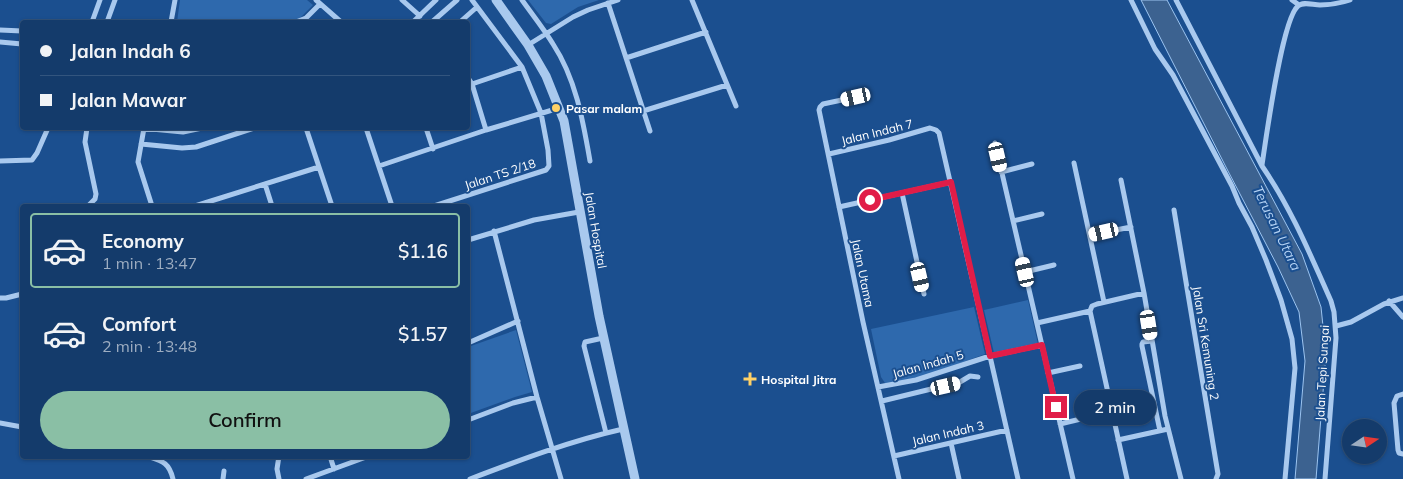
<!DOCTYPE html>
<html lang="en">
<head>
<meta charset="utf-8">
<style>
  :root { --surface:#143b6b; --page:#214673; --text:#f1f3f6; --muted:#9dadc1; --line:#33557e; --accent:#8abfa5 }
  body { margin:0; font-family:Mulish,sans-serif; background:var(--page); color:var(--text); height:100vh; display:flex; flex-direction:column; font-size:19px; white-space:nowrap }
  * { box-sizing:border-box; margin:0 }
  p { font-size:16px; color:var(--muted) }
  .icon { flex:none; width:28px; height:28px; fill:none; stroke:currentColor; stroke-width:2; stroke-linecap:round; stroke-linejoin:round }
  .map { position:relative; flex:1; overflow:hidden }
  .side { position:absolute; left:20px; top:204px; width:450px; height:255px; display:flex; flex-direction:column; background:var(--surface); border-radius:5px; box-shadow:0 1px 4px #0004,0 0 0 1px var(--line) }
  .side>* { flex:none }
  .top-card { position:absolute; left:20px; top:20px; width:450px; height:110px; border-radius:5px; box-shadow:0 1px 4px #0004,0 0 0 1px var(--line); display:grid; align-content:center; height:110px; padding:0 20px; background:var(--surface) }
  .needle { width:32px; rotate:77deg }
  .controls { position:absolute; left:1342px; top:419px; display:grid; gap:10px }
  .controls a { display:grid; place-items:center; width:45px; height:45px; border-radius:50%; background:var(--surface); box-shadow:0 1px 4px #0004,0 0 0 1px var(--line); font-size:25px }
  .end { position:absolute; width:22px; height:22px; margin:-11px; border:6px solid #e11d48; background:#fff; box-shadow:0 0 0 2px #fff }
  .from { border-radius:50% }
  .bubble { position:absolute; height:35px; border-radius:18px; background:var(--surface); box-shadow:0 1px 4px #0004,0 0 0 1px var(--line); font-size:16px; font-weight:600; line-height:35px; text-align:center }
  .car { position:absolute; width:15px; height:30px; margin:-15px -8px; border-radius:6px; box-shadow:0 0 4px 1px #0007; background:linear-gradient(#fff 24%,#345 0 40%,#fff 0 76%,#345 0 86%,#fff 0) }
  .top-card b { display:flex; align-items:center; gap:18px; height:48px; font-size:19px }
  .top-card b+b { border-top:1px solid var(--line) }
  .top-card i { width:12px; height:12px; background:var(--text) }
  ul { padding:9px 0 0; list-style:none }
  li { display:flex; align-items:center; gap:15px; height:75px; margin:0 10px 8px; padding:0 10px; border:2px solid transparent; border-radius:5px }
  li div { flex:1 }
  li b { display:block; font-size:19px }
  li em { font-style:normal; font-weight:600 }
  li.active { border-color:var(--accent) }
  li>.icon { width:45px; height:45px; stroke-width:1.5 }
  .cta { display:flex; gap:10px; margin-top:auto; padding:10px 20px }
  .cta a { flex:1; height:58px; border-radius:30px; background:var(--accent); color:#111; font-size:20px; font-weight:600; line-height:58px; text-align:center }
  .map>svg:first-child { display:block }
  .green { fill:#2e69ad }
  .water { fill:#3c6290; stroke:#9cc4f0 }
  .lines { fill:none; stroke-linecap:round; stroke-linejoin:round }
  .minor { stroke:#a9c9ee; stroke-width:5 }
  .tertiary { stroke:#a9c9ee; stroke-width:9 }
  .route { stroke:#e11d48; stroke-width:6 }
  .poi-dot { fill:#ffd166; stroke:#1b4f8f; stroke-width:2 }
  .labels { text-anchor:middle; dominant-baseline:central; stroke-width:4; stroke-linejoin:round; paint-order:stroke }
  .poi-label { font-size:12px; font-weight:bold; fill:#fff; stroke:#1b4f8f; text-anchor:start }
  .street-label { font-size:12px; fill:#fff; stroke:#1b4f8f }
  .water-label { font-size:14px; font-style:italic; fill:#b5d3f5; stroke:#1b4f8f }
</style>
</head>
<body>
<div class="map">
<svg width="1403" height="479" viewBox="0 0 1403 479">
  <rect width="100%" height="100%" fill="#1b4f8f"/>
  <!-- green -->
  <path class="green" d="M180,0h127l6,5 -14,14 -10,3h-112z
    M528,0h71l-21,7 -27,17 -5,-1z
    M1028,300l10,44 -44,9 -10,-43z
    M974,307l11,47 -57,21 -38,10 -5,-2 -4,-6 -10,-48z
    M516,330l16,62 -17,5 -47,17v-67z"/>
  <!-- water -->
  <path class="water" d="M1141,0h26l135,254 19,53 5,48 -10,124h-21l10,-118 -6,-49 -21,-45 -50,-96z"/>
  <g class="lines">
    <!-- minor -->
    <path class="minor" d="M316,0l25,22
      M402,0l18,16
      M522,0c10,14 22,29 31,44 23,35 30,77 37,117
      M692,0l44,106
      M1131,0l24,49 18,26 59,111 7,17 13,24 14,33 15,40 11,39 3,29 -10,111
      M1176,0l86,166c29,42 48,88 69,135l3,11 2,26 -11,141
      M1292,0l7,5
      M608,3l42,128
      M92,22l8,-22
      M107,22l8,-22
      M171,22l4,-22
      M296,22l10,-4 14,-14
      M413,22l23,-22
      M432,22l25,-22
      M460,22l17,-15
      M0,30l22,1
      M0,42l22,2
      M528,45l45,-28 15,-7 30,-10
      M626,58l80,-26
      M468,78l4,6 14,46
      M472,84l50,-17
      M856,97l-33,7 -3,3 -1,3 44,212 36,157
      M643,111l84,-26
      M87,128l-2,14 11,52 -1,5 -7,7
      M141,128l42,4 19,-4
      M144,128l-6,34 14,44
      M306,128l26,78
      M366,128l26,78
      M426,128l7,21
      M995,143l78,336
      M141,144l41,4 14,-1 58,-19
      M829,154l60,-14 41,-12 6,2 3,3 79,346
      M0,161l32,-1 5,-7 11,-25
      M1074,163l30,139
      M1262,165c4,-26 20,-146 36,-159 5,-5 15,-1 22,-1 9,0 21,-2 30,-5
      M379,166l107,-36 73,-22
      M1001,172l31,-8
      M1121,180l23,113 21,123 16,63
      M265,184l7,22
      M902,193l22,101
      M195,206l124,-39
      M434,206l112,-36 3,-4 -1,-16 -7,-37 -19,-46 -50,-67
      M839,207l112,-25
      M1174,210l44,264 -2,5
      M1013,221l29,-7
      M494,231l43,166 24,82
      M1091,235l40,-8
      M468,240l66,-20 45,-8
      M1025,272l29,-7
      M0,298h6l16,-4
      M1389,301l14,16
      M1037,323l53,-12
      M1336,326l15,-4 33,-18 19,-6
      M603,338l-18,4 -1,4 22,87
      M1152,341l-9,1 -1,2v2l18,85
      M468,343l50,-22
      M1048,373l32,-7
      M878,387l38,-7 74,-24 52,-11
      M1403,394l-6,2 -3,7 4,47 1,3 4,1
      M882,401l78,-19 10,-6 8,1
      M468,420l45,-17 24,-6
      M0,423l22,4
      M1060,424l29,-7
      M1118,440l50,-11
      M951,443l8,36
      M147,456c15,5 22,6 26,23
      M279,456l-2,13 2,10
      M330,456l4,13
      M894,456l113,-26
      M223,479l1,-8
      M306,479l63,-23
      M470,479c50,-19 100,-38 153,-50
      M1127,479l-37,-168 2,-5 5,-2 47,-11"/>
    <!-- tertiary -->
    <path class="tertiary" d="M496,0l32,45 18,31 18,45 35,195 36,163"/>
  </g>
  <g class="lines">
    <!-- route -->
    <path class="route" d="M870,200l81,-18 39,174 52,-11 14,62"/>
  </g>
  <!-- markers -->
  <g class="poi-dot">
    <circle cx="556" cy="108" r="5"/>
    <path d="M747.5 371.5h5v5h5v5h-5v5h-5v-5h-5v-5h5z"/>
  </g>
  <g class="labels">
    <!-- poi labels -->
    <g class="poi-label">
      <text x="566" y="108">Pasar malam</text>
      <text x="761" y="379">Hospital Jitra</text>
    </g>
    <!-- street labels -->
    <g class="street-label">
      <text transform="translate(877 132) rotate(-14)">Jalan Indah 7</text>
      <text transform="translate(500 174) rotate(-18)">Jalan TS 2/18</text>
      <text transform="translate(596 230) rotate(80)">Jalan Hospital</text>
      <text transform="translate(863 273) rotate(78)">Jalan Utama</text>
      <text transform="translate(1206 343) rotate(81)">Jalan Sri Kemuning 2</text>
      <text transform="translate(928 364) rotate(-16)">Jalan Indah 5</text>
      <text transform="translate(1322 373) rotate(-87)">Jalan Tepi Sungai</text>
      <text transform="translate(948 433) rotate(-13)">Jalan Indah 3</text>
    </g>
    <!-- water labels -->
    <g class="water-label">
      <text transform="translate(1277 228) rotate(64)">Terusan Utara</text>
    </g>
  </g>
</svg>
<div class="controls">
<a><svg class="needle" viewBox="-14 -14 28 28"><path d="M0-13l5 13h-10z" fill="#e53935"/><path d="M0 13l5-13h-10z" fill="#9dadc1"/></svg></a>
</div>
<i class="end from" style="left:870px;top:200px"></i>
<i class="end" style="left:1056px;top:407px"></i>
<div class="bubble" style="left:1074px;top:390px;width:82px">2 min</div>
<i class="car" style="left:856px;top:97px;rotate:257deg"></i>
<i class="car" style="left:998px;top:157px;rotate:167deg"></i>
<i class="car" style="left:1104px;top:232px;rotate:257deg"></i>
<i class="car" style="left:1025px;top:272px;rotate:347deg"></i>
<i class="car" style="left:920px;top:277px;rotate:167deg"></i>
<i class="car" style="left:1149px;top:325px;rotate:171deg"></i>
<i class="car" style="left:946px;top:386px;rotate:77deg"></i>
<div class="top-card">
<b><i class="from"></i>Jalan Indah 6</b>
<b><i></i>Jalan Mawar</b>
</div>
<section class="side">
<ul>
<li class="active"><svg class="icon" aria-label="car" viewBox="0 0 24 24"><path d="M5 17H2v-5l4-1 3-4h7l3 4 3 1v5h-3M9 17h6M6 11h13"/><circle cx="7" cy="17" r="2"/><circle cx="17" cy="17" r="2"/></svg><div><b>Economy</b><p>1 min · 13:47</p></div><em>$1.16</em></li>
<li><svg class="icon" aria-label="car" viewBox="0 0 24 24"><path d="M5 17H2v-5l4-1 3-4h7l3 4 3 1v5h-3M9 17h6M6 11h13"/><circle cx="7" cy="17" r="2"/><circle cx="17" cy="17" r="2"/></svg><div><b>Comfort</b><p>2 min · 13:48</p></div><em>$1.57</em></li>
</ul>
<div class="cta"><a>Confirm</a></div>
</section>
</div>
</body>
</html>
